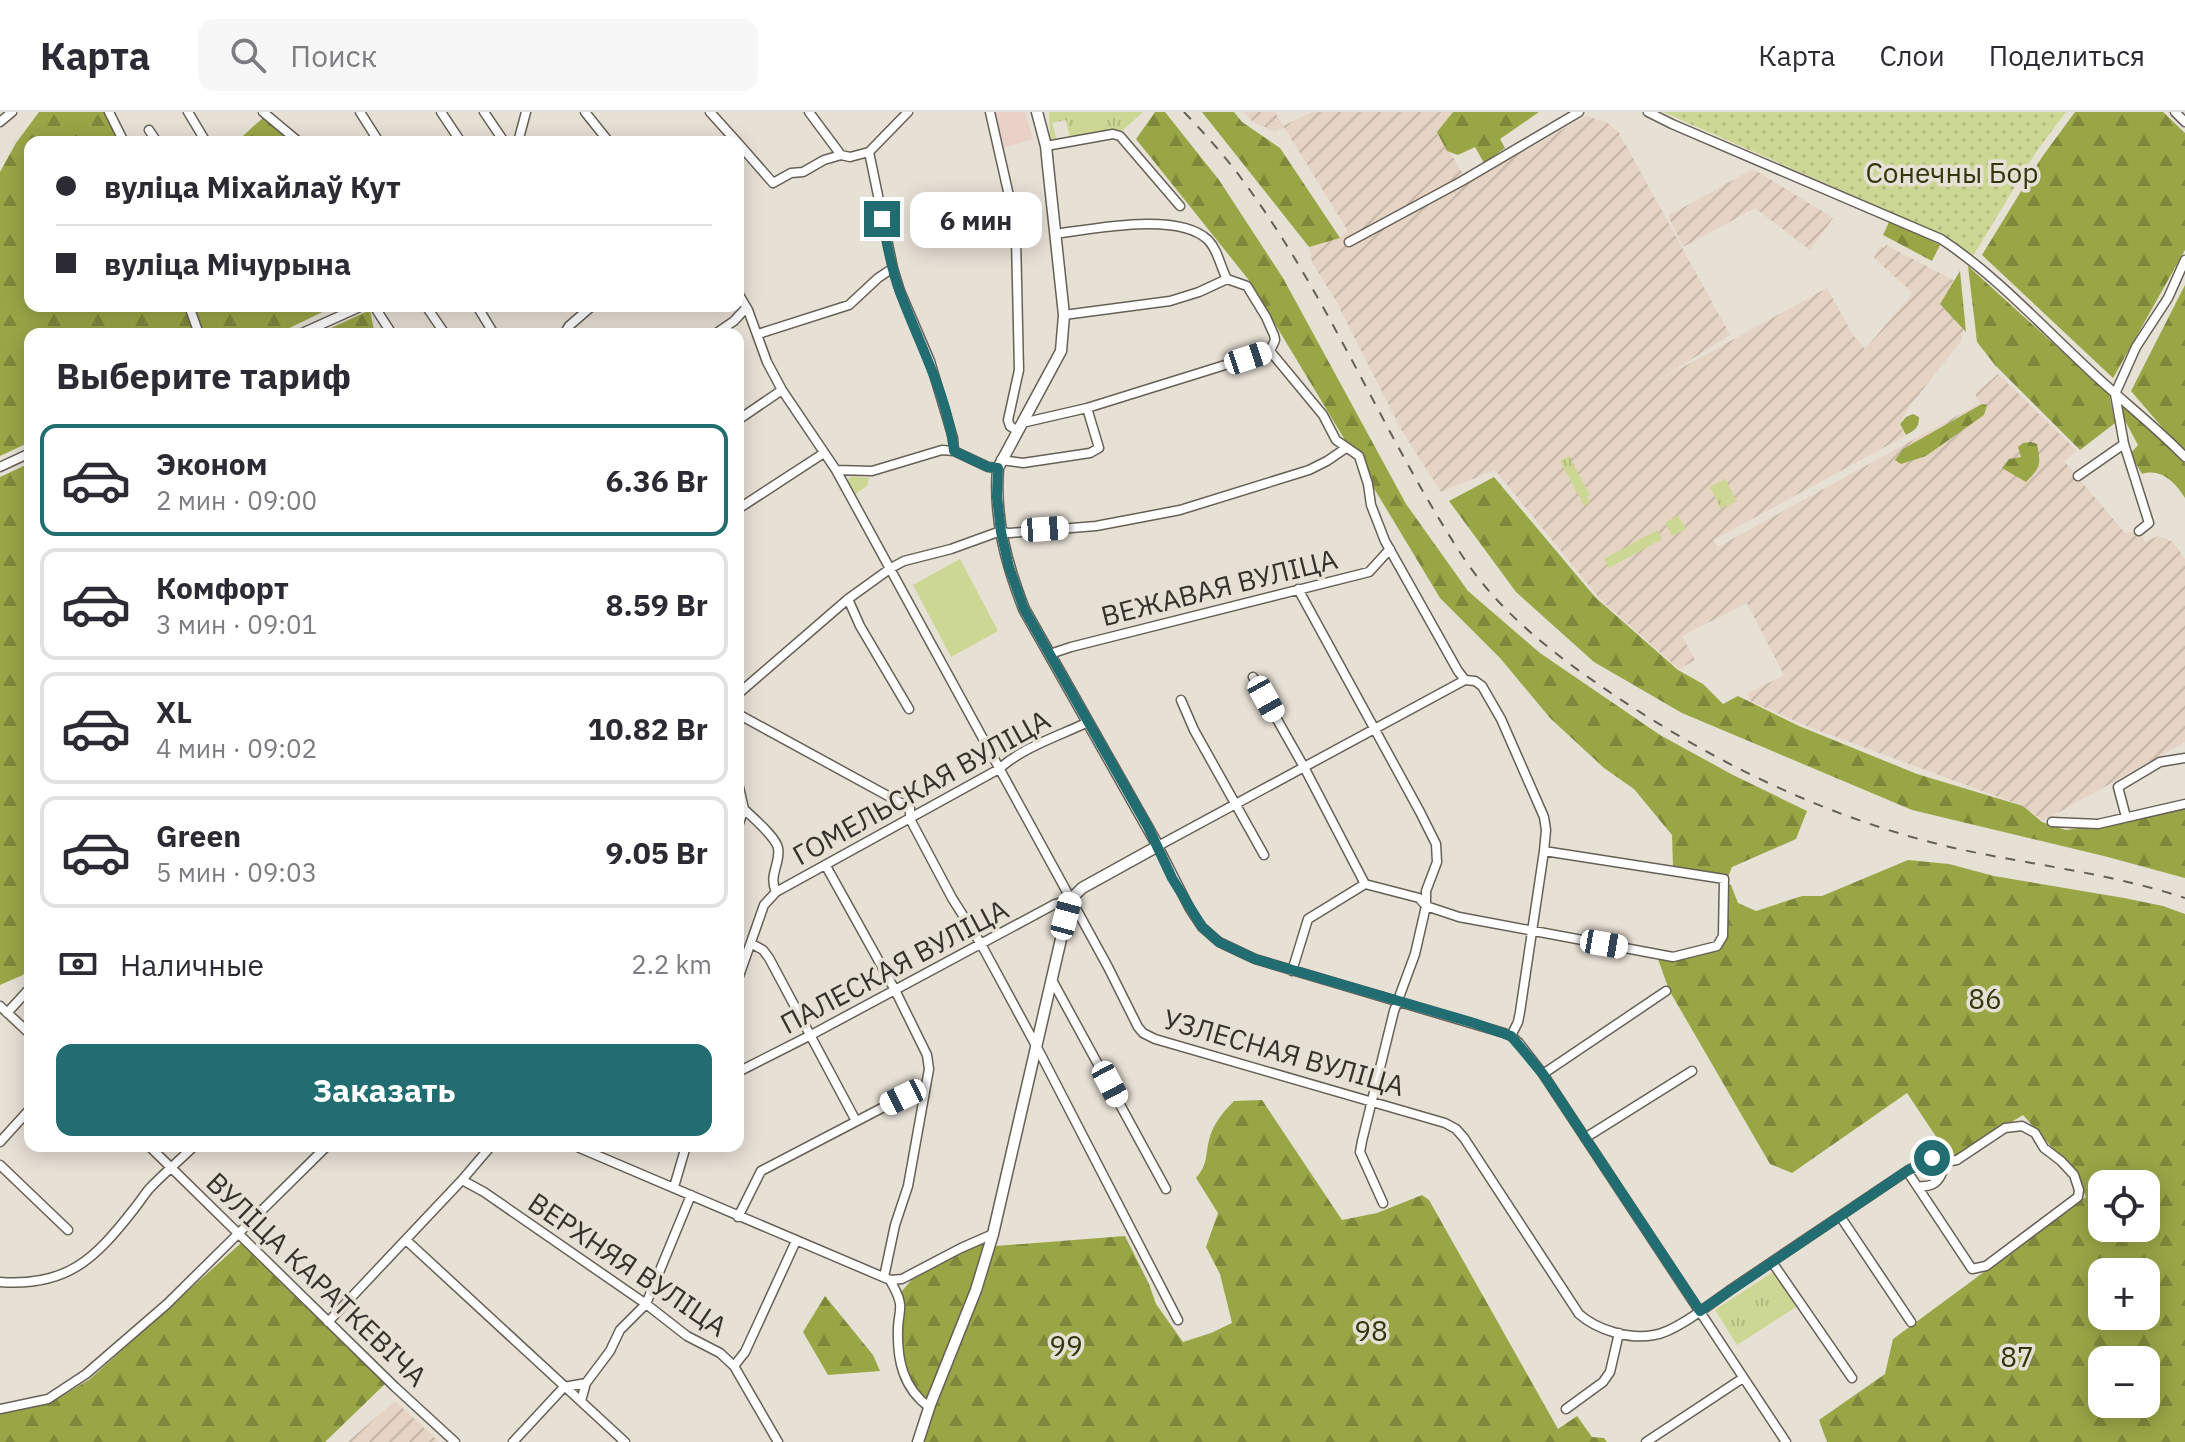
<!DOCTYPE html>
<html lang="ru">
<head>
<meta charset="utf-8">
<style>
  :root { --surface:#fff; --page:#f7f7f7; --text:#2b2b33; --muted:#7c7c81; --line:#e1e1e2; --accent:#216d71 }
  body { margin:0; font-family:"IBM Plex Sans",sans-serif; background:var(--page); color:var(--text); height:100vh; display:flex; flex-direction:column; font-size:30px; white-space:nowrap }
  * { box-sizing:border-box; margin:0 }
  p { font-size:26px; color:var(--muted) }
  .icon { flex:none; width:44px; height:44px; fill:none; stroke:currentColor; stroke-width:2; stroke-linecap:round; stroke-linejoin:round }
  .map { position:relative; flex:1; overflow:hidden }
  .drawer { position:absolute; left:24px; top:216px; width:720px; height:824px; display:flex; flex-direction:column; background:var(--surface); border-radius:16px; box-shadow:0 4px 20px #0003 }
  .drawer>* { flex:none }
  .banner { position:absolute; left:24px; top:24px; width:720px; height:176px; border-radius:16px; box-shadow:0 4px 20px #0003; display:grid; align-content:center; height:176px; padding:0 32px; background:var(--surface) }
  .fabs { position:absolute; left:2088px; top:1058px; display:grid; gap:16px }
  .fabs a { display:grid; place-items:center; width:72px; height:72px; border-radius:16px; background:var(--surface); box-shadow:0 4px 20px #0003; font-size:40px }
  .end { position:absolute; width:36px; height:36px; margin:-18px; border:10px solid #216d71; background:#fff; box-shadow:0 0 0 4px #fff }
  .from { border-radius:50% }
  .bubble { position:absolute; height:56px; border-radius:16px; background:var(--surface); box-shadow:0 4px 20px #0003; font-size:26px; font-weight:700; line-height:56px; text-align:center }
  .car { position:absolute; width:24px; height:48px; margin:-24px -12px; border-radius:10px; box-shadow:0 0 6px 2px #0007; background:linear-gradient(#fff 24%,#345 0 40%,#fff 0 76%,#345 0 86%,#fff 0) }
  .banner b { display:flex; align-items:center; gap:28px; height:76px; font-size:30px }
  .banner b+b { border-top:2px solid var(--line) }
  .banner i { width:20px; height:20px; background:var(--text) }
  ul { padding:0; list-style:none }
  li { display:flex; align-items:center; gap:24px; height:112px; margin:0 16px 12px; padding:0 16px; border:4px solid var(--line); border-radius:16px }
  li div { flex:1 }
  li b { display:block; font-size:30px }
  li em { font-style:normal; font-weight:700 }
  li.active { border-color:var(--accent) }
  li>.icon { width:72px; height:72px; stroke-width:1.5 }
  h2 { padding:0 32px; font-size:36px; line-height:96px }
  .pay { display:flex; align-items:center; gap:20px; height:88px; padding:0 32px; font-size:30px }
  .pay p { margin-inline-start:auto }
  .primary-button { display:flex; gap:16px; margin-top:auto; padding:16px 32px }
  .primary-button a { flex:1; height:92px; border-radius:16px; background:var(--accent); color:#fff; font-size:32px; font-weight:700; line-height:92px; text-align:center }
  header { display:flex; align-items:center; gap:48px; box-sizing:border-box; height:112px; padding:0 40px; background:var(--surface); border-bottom:2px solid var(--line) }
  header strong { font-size:38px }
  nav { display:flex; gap:44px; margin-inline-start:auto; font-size:28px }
  .search { width:560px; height:72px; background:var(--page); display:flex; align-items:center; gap:20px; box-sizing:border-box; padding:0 28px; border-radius:16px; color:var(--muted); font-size:30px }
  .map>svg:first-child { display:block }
  .commercial { fill:#e9d1c8 }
  .industrial { fill:url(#industrial-furrows) }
  .grass { fill:url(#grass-tufts) }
  .forest { fill:url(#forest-firs); fill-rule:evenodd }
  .park { fill:#ccd793 }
  .garden { fill:url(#garden-dots) }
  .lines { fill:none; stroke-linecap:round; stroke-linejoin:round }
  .minor-casing { stroke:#666057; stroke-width:11 }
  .major-casing { stroke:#666057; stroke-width:13 }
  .minor { stroke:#fff; stroke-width:8 }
  .major { stroke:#fff; stroke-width:10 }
  .rail { stroke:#635f59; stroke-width:2; stroke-dasharray:10 10; stroke-linecap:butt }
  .route { stroke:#216d71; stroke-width:10 }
  .labels { text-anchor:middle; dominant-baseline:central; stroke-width:7; stroke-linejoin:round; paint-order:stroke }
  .park-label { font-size:28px; fill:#32370e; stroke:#e7e0d5 }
  .street-label { font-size:28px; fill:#35322e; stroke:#e7e0d5 }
</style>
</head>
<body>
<header>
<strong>Карта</strong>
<div class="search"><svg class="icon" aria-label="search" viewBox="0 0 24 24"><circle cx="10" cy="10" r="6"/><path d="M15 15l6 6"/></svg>Поиск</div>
<nav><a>Карта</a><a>Слои</a><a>Поделиться</a></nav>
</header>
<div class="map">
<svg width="2185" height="1330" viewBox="0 0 2185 1330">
  <defs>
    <pattern id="industrial-furrows" width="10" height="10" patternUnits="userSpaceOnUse" patternTransform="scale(2)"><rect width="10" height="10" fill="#e5d4c3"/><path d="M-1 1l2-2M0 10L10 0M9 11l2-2" fill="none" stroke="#c5b6a8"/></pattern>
    <pattern id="grass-tufts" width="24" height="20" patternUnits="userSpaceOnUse" patternTransform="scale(2)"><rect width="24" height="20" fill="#ccd793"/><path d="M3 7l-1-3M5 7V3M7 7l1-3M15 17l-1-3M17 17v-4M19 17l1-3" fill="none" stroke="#b0b97f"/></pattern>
    <pattern id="forest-firs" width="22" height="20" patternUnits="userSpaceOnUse" patternTransform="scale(2)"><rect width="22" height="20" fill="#99a646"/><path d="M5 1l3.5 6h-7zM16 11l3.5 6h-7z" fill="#7e883b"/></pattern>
    <pattern id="garden-dots" width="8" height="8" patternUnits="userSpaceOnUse" patternTransform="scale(2)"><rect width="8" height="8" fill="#ccd793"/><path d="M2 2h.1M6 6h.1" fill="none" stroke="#b0b97f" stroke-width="1.8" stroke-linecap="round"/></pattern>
  </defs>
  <rect width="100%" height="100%" fill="#e7e0d5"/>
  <!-- commercial -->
  <path class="commercial" d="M994,0h31l8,27 -29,9z"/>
  <!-- industrial -->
  <path class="industrial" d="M1244,0h31l8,14 29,-14h141l-15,20 30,51 118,-67 20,6 12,9 112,204 -76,48 173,-95 26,47 12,14 48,-56 -39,-35 7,-12 3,2 2,-3 73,38 5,42 -3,16 -52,66 -10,17 6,12 -192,104 5,7 262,-144 -5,-9 23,-20 79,77 -13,10 61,72 14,-2 6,11 13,-6 15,6 12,17v183l-142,79 -20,-15 -214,-79 -57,-25 -5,-8 37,-19 -37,-72 -65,33 13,24 -16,9 -78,-69 -106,-130 -54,22 -39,-61 -66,-130 -24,-39 -3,-15 31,-9 8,-7 -64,-104 -9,5 -23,-11z
    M1753,57l80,49 -23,32 -55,-42 -72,39 -15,-31z
    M395,1289l44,41h-92l4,-3z"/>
  <!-- grass -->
  <path class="grass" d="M1049,0h94l-20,18 -53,8 -4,-18 -14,3 5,18h-7z
    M1569,344l21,39 -3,2 3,5 -6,4 -24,-45z
    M1725,367l12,22 -16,8 -11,-22z
    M1678,403l8,14 -14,7 -7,-13z
    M1657,418l5,9 -53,29 -5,-9z
    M1773,1160l23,35 -59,38 -22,-35z"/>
  <!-- forest -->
  <path class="forest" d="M39,0h66l14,30h-89v164h154l11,28h-165v108l-30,14v-284l16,-29z
    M1155,0h10l54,68 64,98 123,226 62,87 72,62 120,82 73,40 74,36 -11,28 -64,28 -4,10 -55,-11 -1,-31 -38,-46 -30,-21 -54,-50 -50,-60 -60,-60 -192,-319 -112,-140z
    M1202,0h32l8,10 38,26 60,90 -31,9z
    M1453,0h86l-39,27 5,9 -21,15 -9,-16 -17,8 -11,-4 -10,-19z
    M2075,0h88l22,21v117l-72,128 -131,-123 60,-98z
    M265,4l25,26h-54z
    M1890,108l50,25 -8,16 -49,-26z
    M1968,154l141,128 6,29 -35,27 -85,-85 -18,-23z
    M1960,159l6,61 -26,-28z
    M2185,173v169l-54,-63z
    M192,194h143l-58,28h-74z
    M370,198l4,20 -2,4h-54z
    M1982,292l5,1 -3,10 -58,41 -25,8 -6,-4 8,-11z
    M2123,292l62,59v35c-10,-16 -24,-30 -43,-24l-12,-20 8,-9 -17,-32z
    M1913,302l6,3c0,11 -4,13 -13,18l-6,-11 6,-7z
    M2031,330l6,2c4,21 4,23 -11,38l-24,-14 7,-9 12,-2 -3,-10 5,-4z
    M30,351v502l-7,10 -23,10v-508z
    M1494,365l101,120 83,73 25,14 20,20 15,-8 61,30 118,48 106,32 19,16 24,8 55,-8 64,-16v72l-81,-22 -192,-46 -230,-97 -88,-51 -78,-70 -67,-91z
    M1908,748l41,4 45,12 130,22 39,8 22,8v528h-358l-8,-22 66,-46 8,-35 193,-142 -12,-25 -51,-57 -69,42 -7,-4 -40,-60 -115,80 -22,-9 -101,-174 -11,-31h16l44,-10 7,-65 6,1 7,18 18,8 46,-15h20zM2102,1072h44v44h-44zM2102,1160h44v44h-44zM2102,1248h44v44h-44z
    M1262,988l80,120 35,-7 45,-18 7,5 129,229 19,-13 15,21 12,1 3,4h-683l14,-47 45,-106 12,-43 130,-10 24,48 7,20 27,38 28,-9 21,-10 -12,-49 -14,-27 12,-34 -22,-35c12,-14 9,-21 13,-38 4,-16 14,-28 25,-39z
    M241,1131l145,140 -61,59h-325v-29l50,-10 40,-24z
    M982,1131l3,5 -11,38 -43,110 -8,2 -6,-2 -14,-35 -1,-70 12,-14 51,-27z
    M825,1184l48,59 7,16 -52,4 -25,-43z"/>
  <!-- park -->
  <path class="park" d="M852,364l17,2 -2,8 -13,9 -8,-14z
    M960,447l38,72 -47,26 -38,-72z"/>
  <!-- garden -->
  <path class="garden" d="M1663,0h403l-30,40 -63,104 -30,-21 -20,-9z"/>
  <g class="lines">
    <defs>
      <path id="minor" d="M109,0l15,30
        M188,0l18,30
        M263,0l36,30
        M360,0l19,30
        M441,0l20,30
        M484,0l19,28
        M585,0l24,30
        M710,0l27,30
        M809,0l32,43
        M990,0l22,97 4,29 3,132 -11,50 2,6 8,5
        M1648,0l24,12 269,115c53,35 97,83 143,126 33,32 69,59 101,92
        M2175,0l10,10
        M0,10l12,-10
        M149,18l8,12
        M518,30l8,-30
        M738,31l35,40 18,-10 12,-1 21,-12 17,-5 9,2 19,-5 39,-40
        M1046,34l67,-12 7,2 60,70
        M869,40l24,116 7,23 30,70 23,77 1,13
        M1055,122c38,-5 124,-23 153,6 10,10 12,26 19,39l20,7 19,31 8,18 1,5 -5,11 5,6 48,58 13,25 23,16 9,28 3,21 14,36 73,130 7,9 10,1 7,5 19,33 43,98 2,13 -2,21 -24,161 -2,10 -7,14
        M1349,130l113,-61 117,-69
        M738,181l10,17 19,52 15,28 54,80 272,497 30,60 5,6 12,6 290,84 11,6 8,9 115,176c18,16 51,26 75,21 22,-3 60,-34 79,-47 58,-39 116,-78 174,-117l25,-13 7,5 18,-3 48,-32 17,-2 13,7 9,15 17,13 13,14 5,15 -1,7 -92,69 -14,3 -65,-98
        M189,194l10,28
        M374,194l18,28
        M426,194l19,28
        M477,194l17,28
        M1064,203l106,-14 29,-9 28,-13
        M300,222l62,-28
        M564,222l5,-8 23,-20
        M715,222l19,-13 12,-13
        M758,222l91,-29 29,-27 15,-10
        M738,308l44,-30
        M1022,311l65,-15 183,-57
        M1001,348l22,3 67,-10 9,-5 -12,-40
        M0,355l30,-14
        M836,358l36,1 70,-21 12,1 34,16 10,1
        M2078,364l46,-32
        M738,397l86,-56
        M2139,419l10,-8 -25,-79 -9,-50 21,-47 32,-49 17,-38
        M1298,477l122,223 16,32 1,18 -11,29v15l-11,48 -21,57 -32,130 -2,11 23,51
        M848,487l12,27 49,83
        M1050,542l21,-7 298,-75 21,-23
        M1253,565l51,90 61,117
        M1465,568l-307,166 32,63 12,18 17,15 36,17 249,74 7,3 8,7 24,31 243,368
        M738,582l110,-95 43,-31 13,-7 47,-12 47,-17 12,1 86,-7 84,-16 129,-40 18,-9 19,-13
        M1181,588l13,30 70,125
        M738,602l172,94v11l42,79 29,46 59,109 138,267
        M738,671l6,26 -6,17
        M744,697c8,8 32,28 34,39 3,16 -10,26 -2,44
        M2126,705l-8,-30 42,-25 25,-4
        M2052,710l46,2 87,-20
        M826,754l69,124 32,65 2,14 -21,117 -13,39 -11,52
        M752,832l11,6 6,8 87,163
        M1292,859l16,-52 57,-35 54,14 7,8 33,11 214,40 44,-11 6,-10 1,-57 -180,-28
        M738,867l26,-74 12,-13 223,-123c24,-22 60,-33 89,-47
        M1052,868l114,209
        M0,894l30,28
        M7,901l23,-25
        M738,960l73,-37 244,-131 15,-4
        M1543,962l123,-83
        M1585,1026l107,-67
        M0,1030l30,-33
        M149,1034l246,241 60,55
        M575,1034l315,134 12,-1 59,-31 32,-14
        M0,1053l68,65
        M462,1068l22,12 162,112 41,32 33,17 14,13 44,76
        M1918,1074c11,1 19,-1 24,-13l-3,-10
        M674,1075l12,-41
        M1840,1104l71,106
        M738,1105l23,-46 165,-86
        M406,1128l219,202
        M1772,1150l80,116
        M890,1168c4,8 9,15 10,24 1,7 -2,16 -2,25 -1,31 5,59 31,78
        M0,1170c67,5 95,-23 134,-73 5,-6 10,-14 15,-20 14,-15 31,-29 45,-43
        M328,1210l134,-142 29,-34
        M734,1254l11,-14 51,-111
        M581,1289l5,-18 24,-32 10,-21 26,-26 45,-109
        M0,1297l48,-10 38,-25 81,-70 160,-158
        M1566,1297l37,-27 7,-10 9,-39
        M513,1330l51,-55 22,-4
        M1646,1330l97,-64"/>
      <path id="major" d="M918,1330l12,-37 46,-115 17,-56 77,-334 12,-12 76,-42 -134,-237c-18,-46 -30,-91 -26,-141l63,-117 3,-36 -16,-149 -2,-20 -9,-34"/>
    </defs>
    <!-- minor casing -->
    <use href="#minor" class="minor-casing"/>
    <!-- major casing -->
    <use href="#major" class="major-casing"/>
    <!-- minor -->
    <use href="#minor" class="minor"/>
    <!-- major -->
    <use href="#major" class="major"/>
    <!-- rail -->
    <path class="rail" d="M1184,0c20,21 40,43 57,66 88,118 142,257 222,379 38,57 92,98 148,136 105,71 219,126 343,155 77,17 156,25 231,50"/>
  </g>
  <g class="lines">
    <!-- route -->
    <path class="route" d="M882,107c5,24 9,50 18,73 19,52 48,104 54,159l34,16 10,1 -1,29 4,35 8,35 15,42 124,218 24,51 30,49 17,15 36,17 219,64 37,13 32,38 157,237 207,-140 25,-13"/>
  </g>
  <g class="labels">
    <!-- park labels -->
    <g class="park-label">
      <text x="1952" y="60">Сонечны Бор</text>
      <text x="1985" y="886">86</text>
      <text x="1371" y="1218">98</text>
      <text x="1066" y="1233">99</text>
      <text x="2017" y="1244">87</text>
    </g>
    <!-- street labels -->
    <g class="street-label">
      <text transform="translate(1219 475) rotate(-14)">ВЕЖАВАЯ ВУЛІЦА</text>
      <text transform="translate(921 675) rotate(-29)">ГОМЕЛЬСКАЯ ВУЛІЦА</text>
      <text transform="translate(894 854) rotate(-28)">ПАЛЕСКАЯ ВУЛІЦА</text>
      <text transform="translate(1284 940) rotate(16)">УЗЛЕСНАЯ ВУЛІЦА</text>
      <text transform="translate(628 1152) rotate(34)">ВЕРХНЯЯ ВУЛІЦА</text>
      <text transform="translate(317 1167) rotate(44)">ВУЛІЦА КАРАТКЕВІЧА</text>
    </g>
  </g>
</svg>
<div class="fabs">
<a><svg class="icon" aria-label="locate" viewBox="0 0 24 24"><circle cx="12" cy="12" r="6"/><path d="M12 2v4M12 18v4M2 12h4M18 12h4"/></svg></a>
<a>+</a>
<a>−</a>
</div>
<i class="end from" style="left:1932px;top:1046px"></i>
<i class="end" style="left:882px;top:107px"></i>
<div class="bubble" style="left:910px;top:80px;width:132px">6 мин</div>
<i class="car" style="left:1248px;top:246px;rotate:72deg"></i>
<i class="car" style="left:1045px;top:417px;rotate:86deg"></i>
<i class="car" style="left:1266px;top:587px;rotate:151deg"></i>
<i class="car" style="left:1066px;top:804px;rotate:15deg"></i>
<i class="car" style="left:1604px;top:832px;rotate:100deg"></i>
<i class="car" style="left:1110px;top:972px;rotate:152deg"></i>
<i class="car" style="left:903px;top:985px;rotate:244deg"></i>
<div class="banner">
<b><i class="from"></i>вуліца Міхайлаў Кут</b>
<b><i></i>вуліца Мічурына</b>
</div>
<section class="drawer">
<h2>Выберите тариф</h2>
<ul>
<li class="active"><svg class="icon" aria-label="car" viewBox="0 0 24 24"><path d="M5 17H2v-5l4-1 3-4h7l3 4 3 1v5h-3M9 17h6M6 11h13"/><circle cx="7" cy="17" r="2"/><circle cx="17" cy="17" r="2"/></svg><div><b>Эконом</b><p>2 мин · 09:00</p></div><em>6.36 Br</em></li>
<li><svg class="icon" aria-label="car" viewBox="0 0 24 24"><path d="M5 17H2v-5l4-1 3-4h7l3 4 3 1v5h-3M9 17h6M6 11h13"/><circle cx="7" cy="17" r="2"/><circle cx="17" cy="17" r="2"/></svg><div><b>Комфорт</b><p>3 мин · 09:01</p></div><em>8.59 Br</em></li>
<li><svg class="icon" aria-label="car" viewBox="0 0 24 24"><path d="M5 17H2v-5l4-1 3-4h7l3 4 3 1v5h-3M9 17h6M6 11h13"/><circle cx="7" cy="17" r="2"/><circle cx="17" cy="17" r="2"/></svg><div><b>XL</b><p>4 мин · 09:02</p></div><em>10.82 Br</em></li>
<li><svg class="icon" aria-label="car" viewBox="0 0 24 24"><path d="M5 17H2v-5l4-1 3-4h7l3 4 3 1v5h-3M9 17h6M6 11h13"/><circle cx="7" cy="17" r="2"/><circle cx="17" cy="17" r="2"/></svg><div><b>Green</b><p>5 мин · 09:03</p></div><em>9.05 Br</em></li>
</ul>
<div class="pay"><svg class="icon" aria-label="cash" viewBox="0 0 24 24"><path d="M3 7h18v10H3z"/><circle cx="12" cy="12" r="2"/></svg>Наличные<p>2.2 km</p></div>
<div class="primary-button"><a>Заказать</a></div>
</section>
</div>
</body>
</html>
